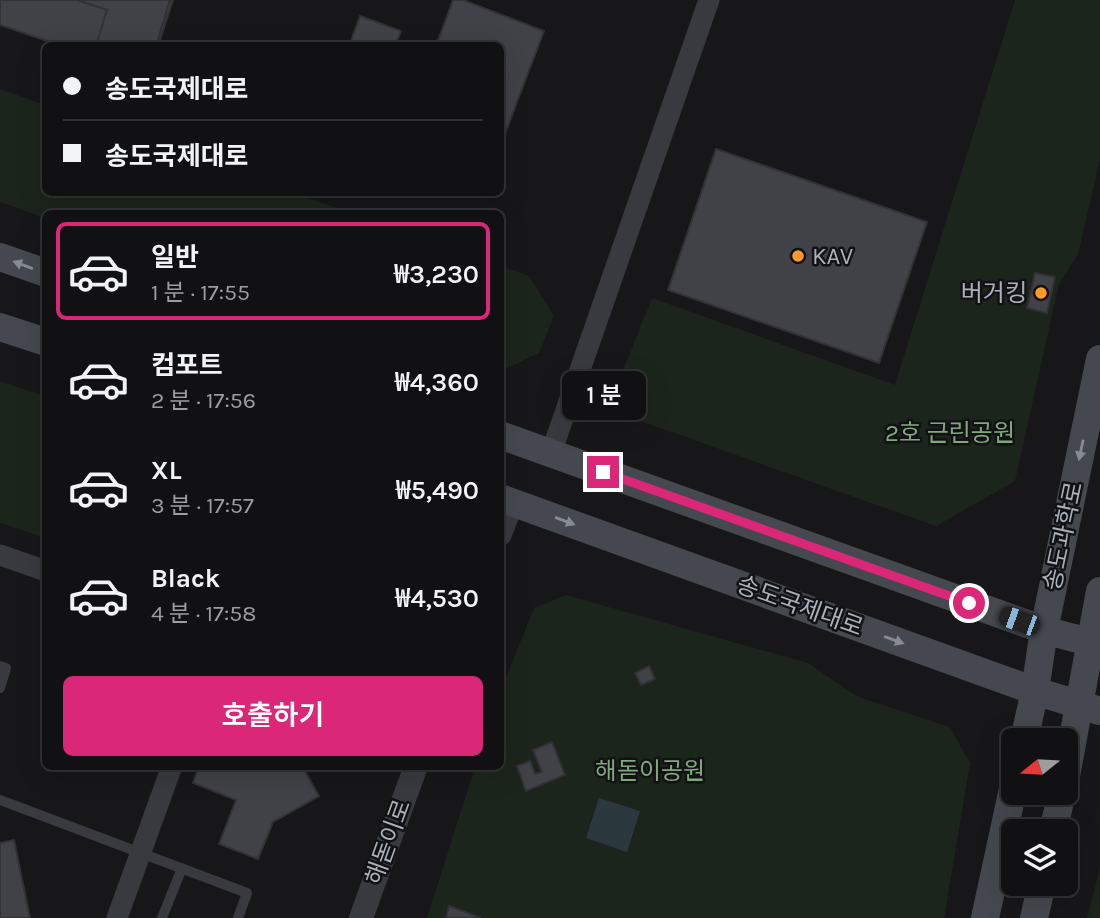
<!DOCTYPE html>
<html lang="ko">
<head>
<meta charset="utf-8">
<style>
  :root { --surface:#111113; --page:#1e1f21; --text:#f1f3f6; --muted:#9c9da0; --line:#303133; --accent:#db2777 }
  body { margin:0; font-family:Karla,"Noto Sans KR",sans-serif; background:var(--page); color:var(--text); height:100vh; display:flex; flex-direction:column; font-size:26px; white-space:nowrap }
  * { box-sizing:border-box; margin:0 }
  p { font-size:23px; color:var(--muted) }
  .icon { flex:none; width:38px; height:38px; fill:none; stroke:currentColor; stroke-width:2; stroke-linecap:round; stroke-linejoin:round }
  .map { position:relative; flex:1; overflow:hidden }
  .side { position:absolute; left:42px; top:210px; width:462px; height:560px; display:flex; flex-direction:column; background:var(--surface); border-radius:10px; box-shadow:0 7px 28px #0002,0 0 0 2px var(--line) }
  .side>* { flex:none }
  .hud { position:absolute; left:42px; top:42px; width:462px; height:154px; border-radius:10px; box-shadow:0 7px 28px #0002,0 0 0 2px var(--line); display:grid; align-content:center; height:154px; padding:0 21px; background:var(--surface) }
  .needle { width:46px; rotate:252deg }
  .fabs { position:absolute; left:1001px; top:728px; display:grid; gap:14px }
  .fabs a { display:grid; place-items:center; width:77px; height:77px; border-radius:10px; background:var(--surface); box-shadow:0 7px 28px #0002,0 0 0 2px var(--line); font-size:35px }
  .end { position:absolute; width:32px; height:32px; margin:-16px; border:9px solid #db2777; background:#fff; box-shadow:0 0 0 4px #fff }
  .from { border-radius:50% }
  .bubble { position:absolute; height:49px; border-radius:10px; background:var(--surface); box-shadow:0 7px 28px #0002,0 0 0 2px var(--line); font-size:23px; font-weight:600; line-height:49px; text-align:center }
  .car { position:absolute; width:21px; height:42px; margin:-21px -10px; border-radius:9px; box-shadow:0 0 5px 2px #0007; background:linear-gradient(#222 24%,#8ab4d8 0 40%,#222 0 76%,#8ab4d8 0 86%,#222 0) }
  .hud b { display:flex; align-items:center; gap:24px; height:66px; font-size:26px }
  .hud b+b { border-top:2px solid var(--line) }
  .hud i { width:18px; height:18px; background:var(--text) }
  ul { padding:12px 0 0; list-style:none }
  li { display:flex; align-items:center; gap:21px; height:98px; margin:0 14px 10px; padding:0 7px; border:4px solid transparent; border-radius:10px }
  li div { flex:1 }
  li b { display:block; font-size:26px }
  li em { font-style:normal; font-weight:600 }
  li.on { border-color:var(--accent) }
  li>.icon { width:63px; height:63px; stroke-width:1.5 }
  .action { display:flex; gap:14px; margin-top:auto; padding:14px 21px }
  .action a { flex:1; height:80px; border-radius:10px; background:var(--accent); color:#fff; font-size:28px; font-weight:600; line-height:80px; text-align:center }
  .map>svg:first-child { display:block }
  .green { fill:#1c251c }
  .water { fill:#2b393f }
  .building { fill:#414247; stroke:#313136; stroke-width:2 }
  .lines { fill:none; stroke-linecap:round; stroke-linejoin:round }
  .service { stroke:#383a3f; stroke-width:10 }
  .minor { stroke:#383a3f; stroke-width:21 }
  .tertiary { stroke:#383a3f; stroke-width:24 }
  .secondary { stroke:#45494f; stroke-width:28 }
  .oneway { fill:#858c95 }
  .route { stroke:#db2777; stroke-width:9 }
  .poi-dot { fill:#ff9929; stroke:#121214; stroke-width:2.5 }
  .labels { text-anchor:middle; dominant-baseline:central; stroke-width:5; stroke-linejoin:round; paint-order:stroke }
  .poi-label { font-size:24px; fill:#a8b0bb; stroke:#121214; text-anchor:start }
  .park-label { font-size:24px; fill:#80a77d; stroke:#121214 }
  .street-label { font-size:24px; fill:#a8b0bb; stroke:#121214 }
</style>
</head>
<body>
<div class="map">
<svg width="1100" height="918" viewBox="0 0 1100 918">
  <rect width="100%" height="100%" fill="#171719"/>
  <!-- green -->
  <path class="green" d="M1015,0h85v159l-22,95 -19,30 -44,197 -79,45 -301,-107 -13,-46 30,-75 243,87z
    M0,89l45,16 1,87 247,1 59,20 -306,1 -1,4 -45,-16z
    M501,266l28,10 25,40 -15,37 -38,18z
    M0,381l45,15v142l-45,-15z
    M566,595l242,68 50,34 92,30 20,36 -26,155h-517l48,-151 25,-1 1,-76 33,-82z
    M1100,868v50h-13z"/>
  <!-- water -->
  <path class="water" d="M599,798l41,13 -13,41 -41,-14z"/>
  <!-- building -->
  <path class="building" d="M0,0h170l-14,46h-94l-62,-21z
    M77,0h96l-15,46h-49l-12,-4 10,-32z
    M453,0h10l81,31 -44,116v-101h-64z
    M360,16l41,15 -6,15h-46z
    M716,149l211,73 -48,141 -211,-73z
    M1035,273l20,4 -8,36 -20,-5z
    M649,666l6,13 -14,6 -6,-12z
    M552,742l13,33 -39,16 -9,-25 13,-5 5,13 7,-2 -9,-22z
    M199,766h103l17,30 -46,26 -15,37 -39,-15 17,-44 -43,-17z
    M14,840l16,78h-30v-75z
    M449,906l32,12h-35z"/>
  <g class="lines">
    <!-- service -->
    <path class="service" d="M0,666l6,2 -6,20
      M0,800l247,93 -9,25
      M162,918l20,-50"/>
    <!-- minor -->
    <path class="minor" d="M551,453l158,-453
      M0,555l46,16
      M117,918l55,-152"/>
    <!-- tertiary -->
    <path class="tertiary" d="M500,534l12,-32
      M361,918l55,-152"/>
    <!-- secondary -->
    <path class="secondary" d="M0,257l46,16
      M0,327l46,15
      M500,435l544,195 56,15
      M500,498l535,193 65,20
      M1024,740l11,-49 9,-61 56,-271
      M1066,776l34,-185
      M1053,831l9,-38
      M985,918l28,-129
      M1034,918l8,-34"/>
  </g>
  <!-- one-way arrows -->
  <defs><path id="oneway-solid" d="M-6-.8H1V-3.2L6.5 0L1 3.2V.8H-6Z" transform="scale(1.75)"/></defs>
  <g class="oneway">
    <use href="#oneway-solid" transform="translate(23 265) rotate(-160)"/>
    <use href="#oneway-solid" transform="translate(1081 450) rotate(102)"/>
    <use href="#oneway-solid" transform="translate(565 521) rotate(20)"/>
    <use href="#oneway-solid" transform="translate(894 640) rotate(20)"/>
  </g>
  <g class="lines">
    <!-- route -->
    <path class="route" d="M603,472l366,131"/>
  </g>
  <!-- markers -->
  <g class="poi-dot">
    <circle cx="798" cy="256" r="7"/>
    <circle cx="1041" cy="293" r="7"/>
  </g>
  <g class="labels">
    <!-- poi labels -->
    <g class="poi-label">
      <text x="812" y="256">KAV</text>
      <text x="1027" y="293" text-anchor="end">버거킹</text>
    </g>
    <!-- park labels -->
    <g class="park-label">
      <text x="950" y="433">2호 근린공원</text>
      <text x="650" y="771">해돋이공원</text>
    </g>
    <!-- street labels -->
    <g class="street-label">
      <text transform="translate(1063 536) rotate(-78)">송도과학로</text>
      <text transform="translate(800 606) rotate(20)">송도국제대로</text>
      <text transform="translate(388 842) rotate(-70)">해돋이로</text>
    </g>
  </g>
</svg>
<div class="fabs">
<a><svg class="needle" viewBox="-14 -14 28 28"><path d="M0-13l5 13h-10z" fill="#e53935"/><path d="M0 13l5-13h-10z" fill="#9c9da0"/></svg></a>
<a><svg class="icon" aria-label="layers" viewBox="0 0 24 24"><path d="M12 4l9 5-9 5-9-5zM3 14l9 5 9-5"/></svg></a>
</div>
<i class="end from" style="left:969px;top:603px"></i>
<i class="end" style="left:603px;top:472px"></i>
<div class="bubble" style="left:562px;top:371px;width:84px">1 분</div>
<i class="car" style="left:1019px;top:621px;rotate:290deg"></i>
<div class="hud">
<b><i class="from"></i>송도국제대로</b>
<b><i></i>송도국제대로</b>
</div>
<section class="side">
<ul>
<li class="on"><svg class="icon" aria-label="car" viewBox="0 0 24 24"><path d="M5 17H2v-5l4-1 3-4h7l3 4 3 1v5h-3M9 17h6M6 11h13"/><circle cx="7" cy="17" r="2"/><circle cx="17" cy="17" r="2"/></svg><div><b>일반</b><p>1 분 · 17:55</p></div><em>₩3,230</em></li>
<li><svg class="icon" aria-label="car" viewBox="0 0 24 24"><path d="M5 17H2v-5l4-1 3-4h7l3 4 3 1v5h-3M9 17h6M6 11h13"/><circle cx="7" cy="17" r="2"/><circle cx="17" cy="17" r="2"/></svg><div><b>컴포트</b><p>2 분 · 17:56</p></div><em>₩4,360</em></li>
<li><svg class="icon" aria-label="car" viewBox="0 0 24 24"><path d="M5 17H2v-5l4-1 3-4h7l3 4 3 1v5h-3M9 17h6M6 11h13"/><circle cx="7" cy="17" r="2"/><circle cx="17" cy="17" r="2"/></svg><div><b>XL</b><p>3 분 · 17:57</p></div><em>₩5,490</em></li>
<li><svg class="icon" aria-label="car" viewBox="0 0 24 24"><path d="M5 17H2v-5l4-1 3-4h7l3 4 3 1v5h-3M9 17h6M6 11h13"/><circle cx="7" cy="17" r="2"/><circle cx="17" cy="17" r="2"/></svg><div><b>Black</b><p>4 분 · 17:58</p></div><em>₩4,530</em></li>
</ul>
<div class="action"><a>호출하기</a></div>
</section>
</div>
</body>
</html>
